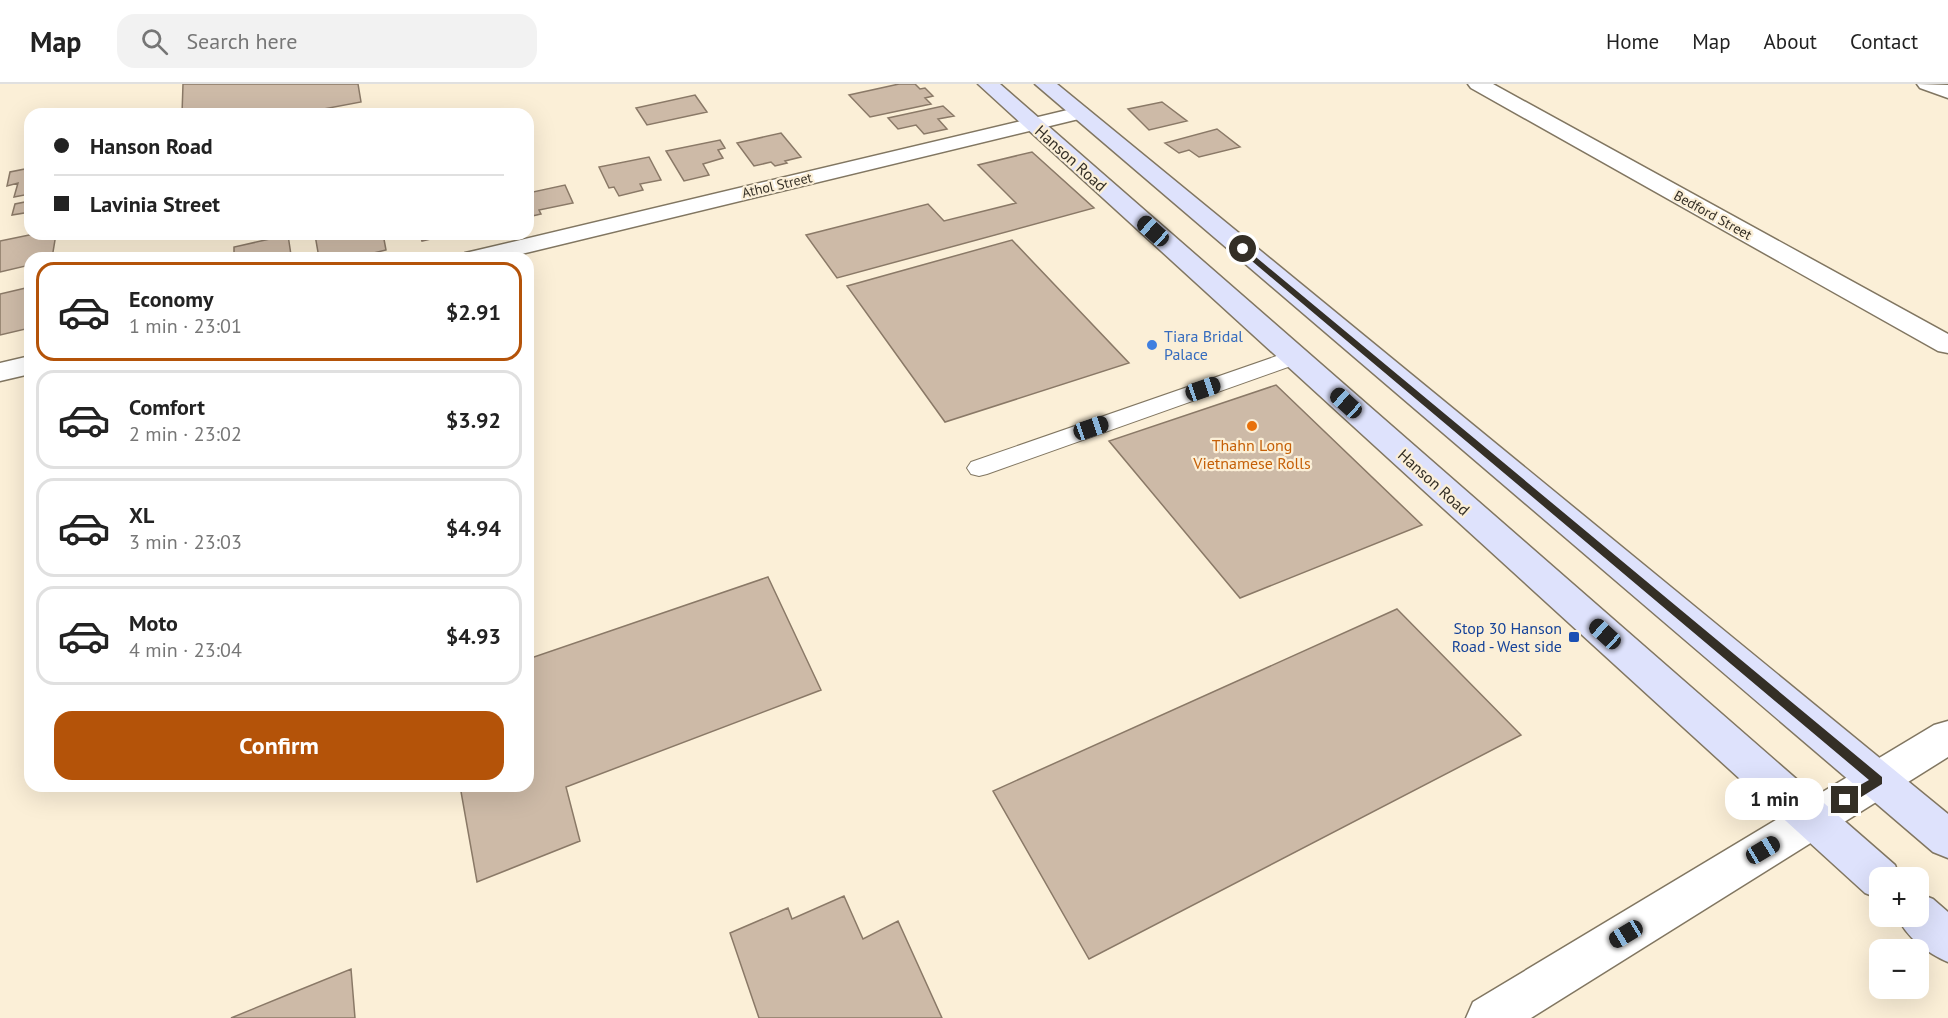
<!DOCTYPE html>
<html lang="en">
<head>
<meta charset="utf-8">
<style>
  :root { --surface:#fff; --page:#f2f2f2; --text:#222; --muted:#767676; --line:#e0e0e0; --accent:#b45309 }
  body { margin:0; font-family:"PT Sans",sans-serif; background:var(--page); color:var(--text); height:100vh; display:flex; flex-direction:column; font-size:22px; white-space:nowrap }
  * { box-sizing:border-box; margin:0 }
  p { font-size:20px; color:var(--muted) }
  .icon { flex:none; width:33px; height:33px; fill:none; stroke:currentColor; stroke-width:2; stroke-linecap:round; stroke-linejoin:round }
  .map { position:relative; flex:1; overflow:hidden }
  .panel { position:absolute; left:24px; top:168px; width:510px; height:540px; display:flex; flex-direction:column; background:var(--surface); border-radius:18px; box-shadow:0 6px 24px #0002 }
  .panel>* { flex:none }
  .top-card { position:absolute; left:24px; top:24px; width:510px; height:132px; border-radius:18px; box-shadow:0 6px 24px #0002; display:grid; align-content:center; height:132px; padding:0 30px; background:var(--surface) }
  .controls { position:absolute; left:1869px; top:783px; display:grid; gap:12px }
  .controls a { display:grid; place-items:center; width:60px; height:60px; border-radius:12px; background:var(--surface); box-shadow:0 6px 24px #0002; font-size:30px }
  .end { position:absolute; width:27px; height:27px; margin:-14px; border:8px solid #342f26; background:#fff; box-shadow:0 0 0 3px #fff }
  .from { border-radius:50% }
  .bubble { position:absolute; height:42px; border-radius:18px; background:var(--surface); box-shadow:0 6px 24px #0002; font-size:20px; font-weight:700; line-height:42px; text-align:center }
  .car { position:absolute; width:18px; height:36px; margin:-18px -9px; border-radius:8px; box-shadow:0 0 4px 2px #0007; background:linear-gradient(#222 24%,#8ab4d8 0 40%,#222 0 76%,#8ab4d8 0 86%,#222 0) }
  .top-card b { display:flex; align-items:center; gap:21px; height:57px; font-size:22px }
  .top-card b+b { border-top:2px solid var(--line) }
  .top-card i { width:15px; height:15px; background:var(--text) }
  ul { padding:10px 0 0; list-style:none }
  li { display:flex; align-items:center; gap:18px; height:99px; margin:0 12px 9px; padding:0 18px; border:3px solid var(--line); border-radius:18px }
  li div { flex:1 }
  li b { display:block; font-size:22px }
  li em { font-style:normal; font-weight:700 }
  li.selected { border-color:var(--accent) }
  li>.icon { width:54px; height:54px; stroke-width:1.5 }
  .action { display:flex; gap:12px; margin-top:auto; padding:12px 30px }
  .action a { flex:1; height:69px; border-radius:18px; background:var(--accent); color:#fff; font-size:24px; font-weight:700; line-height:69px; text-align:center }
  header { display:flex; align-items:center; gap:36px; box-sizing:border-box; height:84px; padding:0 30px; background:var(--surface); border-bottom:2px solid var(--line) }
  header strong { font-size:28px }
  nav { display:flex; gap:33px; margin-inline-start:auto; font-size:21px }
  .search { width:420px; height:54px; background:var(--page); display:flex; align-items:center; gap:15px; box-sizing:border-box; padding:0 21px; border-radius:18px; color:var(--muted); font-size:22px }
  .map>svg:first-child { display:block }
  .building { fill:#cdbaa7; stroke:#8a7967; stroke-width:1.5 }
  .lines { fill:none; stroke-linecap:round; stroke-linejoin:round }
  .service-casing { stroke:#817661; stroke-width:2 }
  .minor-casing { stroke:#817661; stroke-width:3 }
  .secondary-casing { stroke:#817661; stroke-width:3 }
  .service { fill:#fff; fill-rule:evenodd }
  .minor { fill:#fff; fill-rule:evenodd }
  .secondary { fill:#dee2fc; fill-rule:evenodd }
  .route { fill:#342f26 }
  .shop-dot { fill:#3f7fe0; stroke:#fbefd7; stroke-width:2 }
  .food-dot { fill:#e8710a; stroke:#fbefd7; stroke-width:2 }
  .transit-dot { fill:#1a4fb4; stroke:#fbefd7; stroke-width:2 }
  .labels { text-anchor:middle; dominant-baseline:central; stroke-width:4.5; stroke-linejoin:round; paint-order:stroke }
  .far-street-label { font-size:14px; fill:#342f26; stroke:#fbefd7 }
  .street-label { font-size:16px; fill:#342f26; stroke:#fbefd7 }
  .shop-label { font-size:16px; fill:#366cbe; stroke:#fbefd7; text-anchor:start }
  .food-label { font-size:16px; fill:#c56008; stroke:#fbefd7 }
  .transit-label { font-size:16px; fill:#164399; stroke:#fbefd7; text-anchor:end }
</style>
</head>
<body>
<header>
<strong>Map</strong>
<div class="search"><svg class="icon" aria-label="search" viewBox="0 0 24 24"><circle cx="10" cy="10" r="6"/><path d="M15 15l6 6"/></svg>Search here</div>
<nav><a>Home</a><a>Map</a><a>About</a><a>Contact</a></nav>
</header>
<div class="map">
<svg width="1948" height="934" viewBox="0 0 1948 934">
  <rect width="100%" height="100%" fill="#fbefd7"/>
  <!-- building -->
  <path class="building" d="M183,0h175l3,18 -64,12h-115z
    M899,0h16l5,5 5,-1 8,8 -8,2 6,6 -61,13 -21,-22z
    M695,11l12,17 -60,13 -11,-17z
    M1162,18l25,19 -38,9 -21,-21z
    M943,22l11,10 -16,3 9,10 -23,5 -8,-9 -18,4 -10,-11z
    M1217,45l23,18 -41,10 -10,-7 -10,3 -14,-10z
    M781,49l20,24 -16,4 2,2 -12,3 -4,-4 -17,4 -17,-23z
    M720,56l5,8 -7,2 5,8 -20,6 6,11 -25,6 -18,-30z
    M1032,68l62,56 -257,70 -31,-43 122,-31 16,17 72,-18 -38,-38z
    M649,73l12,23 -21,4 3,6 -24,6 -5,-9 -5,1 -10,-21z
    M30,84v26l-16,3 4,-14 -11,3 3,-14z
    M565,101l8,18 -34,7 2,4 -13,3v-24z
    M30,117v11l-18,3 3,-11z
    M34,150h22l-4,24h-22v7l-30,7v-31z
    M383,150l3,16 -33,8h-34l-4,-23z
    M403,150h45v1l-26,6 -2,-6 -16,3z
    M288,151l3,20 -12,3h-45v-11z
    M1012,156l117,123 -184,59 -98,-136z
    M30,203v41l-30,7v-41z
    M1276,301l146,140 -182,73 -131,-157z
    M768,493l53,113 -255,97 14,54 -103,41 -17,-96h68v-127z
    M1397,525l124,126 -432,224 -96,-168z
    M844,812l19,43 35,-18 44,97h-183l-29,-85 58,-25 4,11z
    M351,885l4,49h-124l56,-23z"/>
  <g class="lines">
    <defs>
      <path id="service" d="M1294,266l8,2 3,5 -3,5 -315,112 -8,2 -8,-2 -4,-6 4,-6z"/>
      <path id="minor" d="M1468,0h25l455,250v19l-10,-2 -467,-263z
        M1917,0l31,1v13l-28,-10z
        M1080,23l7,2 3,4 -3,4 -582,141h-43l3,-5 9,-2z
        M30,272v18l-30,7v-18z
        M1948,637v36l-417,261h-65l7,-16 461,-277z"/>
      <path id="secondary" d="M978,0h22l895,781 5,13h-20v21l-15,-6z
        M1035,0h22l891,730v44l-15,-6z
        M1918,809l15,6 15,13v50c-21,-9 -42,-25 -51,-46h21z"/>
    </defs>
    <!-- service casing -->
    <use href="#service" class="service-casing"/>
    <!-- minor casing -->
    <use href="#minor" class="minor-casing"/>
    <!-- secondary casing -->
    <use href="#secondary" class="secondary-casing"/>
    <!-- service -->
    <use href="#service" class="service"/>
    <!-- minor -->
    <use href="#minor" class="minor"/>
    <!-- secondary -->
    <use href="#secondary" class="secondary"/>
  </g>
  <!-- route -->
  <path class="route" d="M1240,164h5l637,529v7l-32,20h-9v-8l28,-16 -629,-529z"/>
  <!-- markers -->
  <circle class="shop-dot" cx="1152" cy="261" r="6"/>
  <circle class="food-dot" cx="1252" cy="342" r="6"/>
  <rect class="transit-dot" x="1568" y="547" width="12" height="12" rx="3"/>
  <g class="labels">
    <!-- far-street labels -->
    <g class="far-street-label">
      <text transform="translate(777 101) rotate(-13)">Athol Street</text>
      <text transform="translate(1713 131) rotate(29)">Bedford Street</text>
    </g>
    <!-- street labels -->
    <g class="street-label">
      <text transform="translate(1071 74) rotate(42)">Hanson Road</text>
      <text transform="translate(1434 398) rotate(42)">Hanson Road</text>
    </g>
    <!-- shop labels -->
    <g class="shop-label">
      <text x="1164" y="252">Tiara Bridal<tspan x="1164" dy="18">Palace</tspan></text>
    </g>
    <!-- food labels -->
    <g class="food-label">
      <text x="1252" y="361">Thahn Long<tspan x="1252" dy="18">Vietnamese Rolls</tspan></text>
    </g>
    <!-- transit labels -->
    <g class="transit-label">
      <text x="1562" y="544">Stop 30 Hanson<tspan x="1562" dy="18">Road - West side</tspan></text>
    </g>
  </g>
</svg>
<div class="controls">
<a>+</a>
<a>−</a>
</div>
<i class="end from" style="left:1243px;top:165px"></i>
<i class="end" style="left:1845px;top:716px"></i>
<div class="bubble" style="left:1725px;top:694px;width:99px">1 min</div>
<i class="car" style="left:1153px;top:147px;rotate:312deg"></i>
<i class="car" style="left:1203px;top:305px;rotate:71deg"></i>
<i class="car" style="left:1346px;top:319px;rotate:312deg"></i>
<i class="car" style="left:1091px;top:344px;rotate:71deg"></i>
<i class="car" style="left:1605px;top:550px;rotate:312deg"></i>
<i class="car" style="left:1763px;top:766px;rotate:59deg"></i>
<i class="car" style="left:1626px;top:850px;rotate:239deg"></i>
<div class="top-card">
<b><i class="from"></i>Hanson Road</b>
<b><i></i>Lavinia Street</b>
</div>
<section class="panel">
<ul>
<li class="selected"><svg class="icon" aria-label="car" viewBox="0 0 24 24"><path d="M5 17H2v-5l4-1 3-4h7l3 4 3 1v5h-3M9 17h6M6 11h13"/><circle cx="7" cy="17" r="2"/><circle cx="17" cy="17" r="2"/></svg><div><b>Economy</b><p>1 min · 23:01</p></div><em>$2.91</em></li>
<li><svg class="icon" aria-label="car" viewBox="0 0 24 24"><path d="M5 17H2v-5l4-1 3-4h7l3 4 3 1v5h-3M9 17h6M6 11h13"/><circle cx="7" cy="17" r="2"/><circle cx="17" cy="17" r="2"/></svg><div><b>Comfort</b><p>2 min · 23:02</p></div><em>$3.92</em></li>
<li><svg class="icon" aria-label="car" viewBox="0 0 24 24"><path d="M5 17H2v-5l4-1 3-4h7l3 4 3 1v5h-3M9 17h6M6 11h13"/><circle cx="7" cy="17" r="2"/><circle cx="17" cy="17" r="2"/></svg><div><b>XL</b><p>3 min · 23:03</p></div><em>$4.94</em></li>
<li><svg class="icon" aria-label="car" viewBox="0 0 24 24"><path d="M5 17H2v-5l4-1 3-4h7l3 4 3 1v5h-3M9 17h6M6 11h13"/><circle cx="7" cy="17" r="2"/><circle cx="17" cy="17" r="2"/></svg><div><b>Moto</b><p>4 min · 23:04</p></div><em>$4.93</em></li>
</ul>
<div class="action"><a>Confirm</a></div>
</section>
</div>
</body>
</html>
